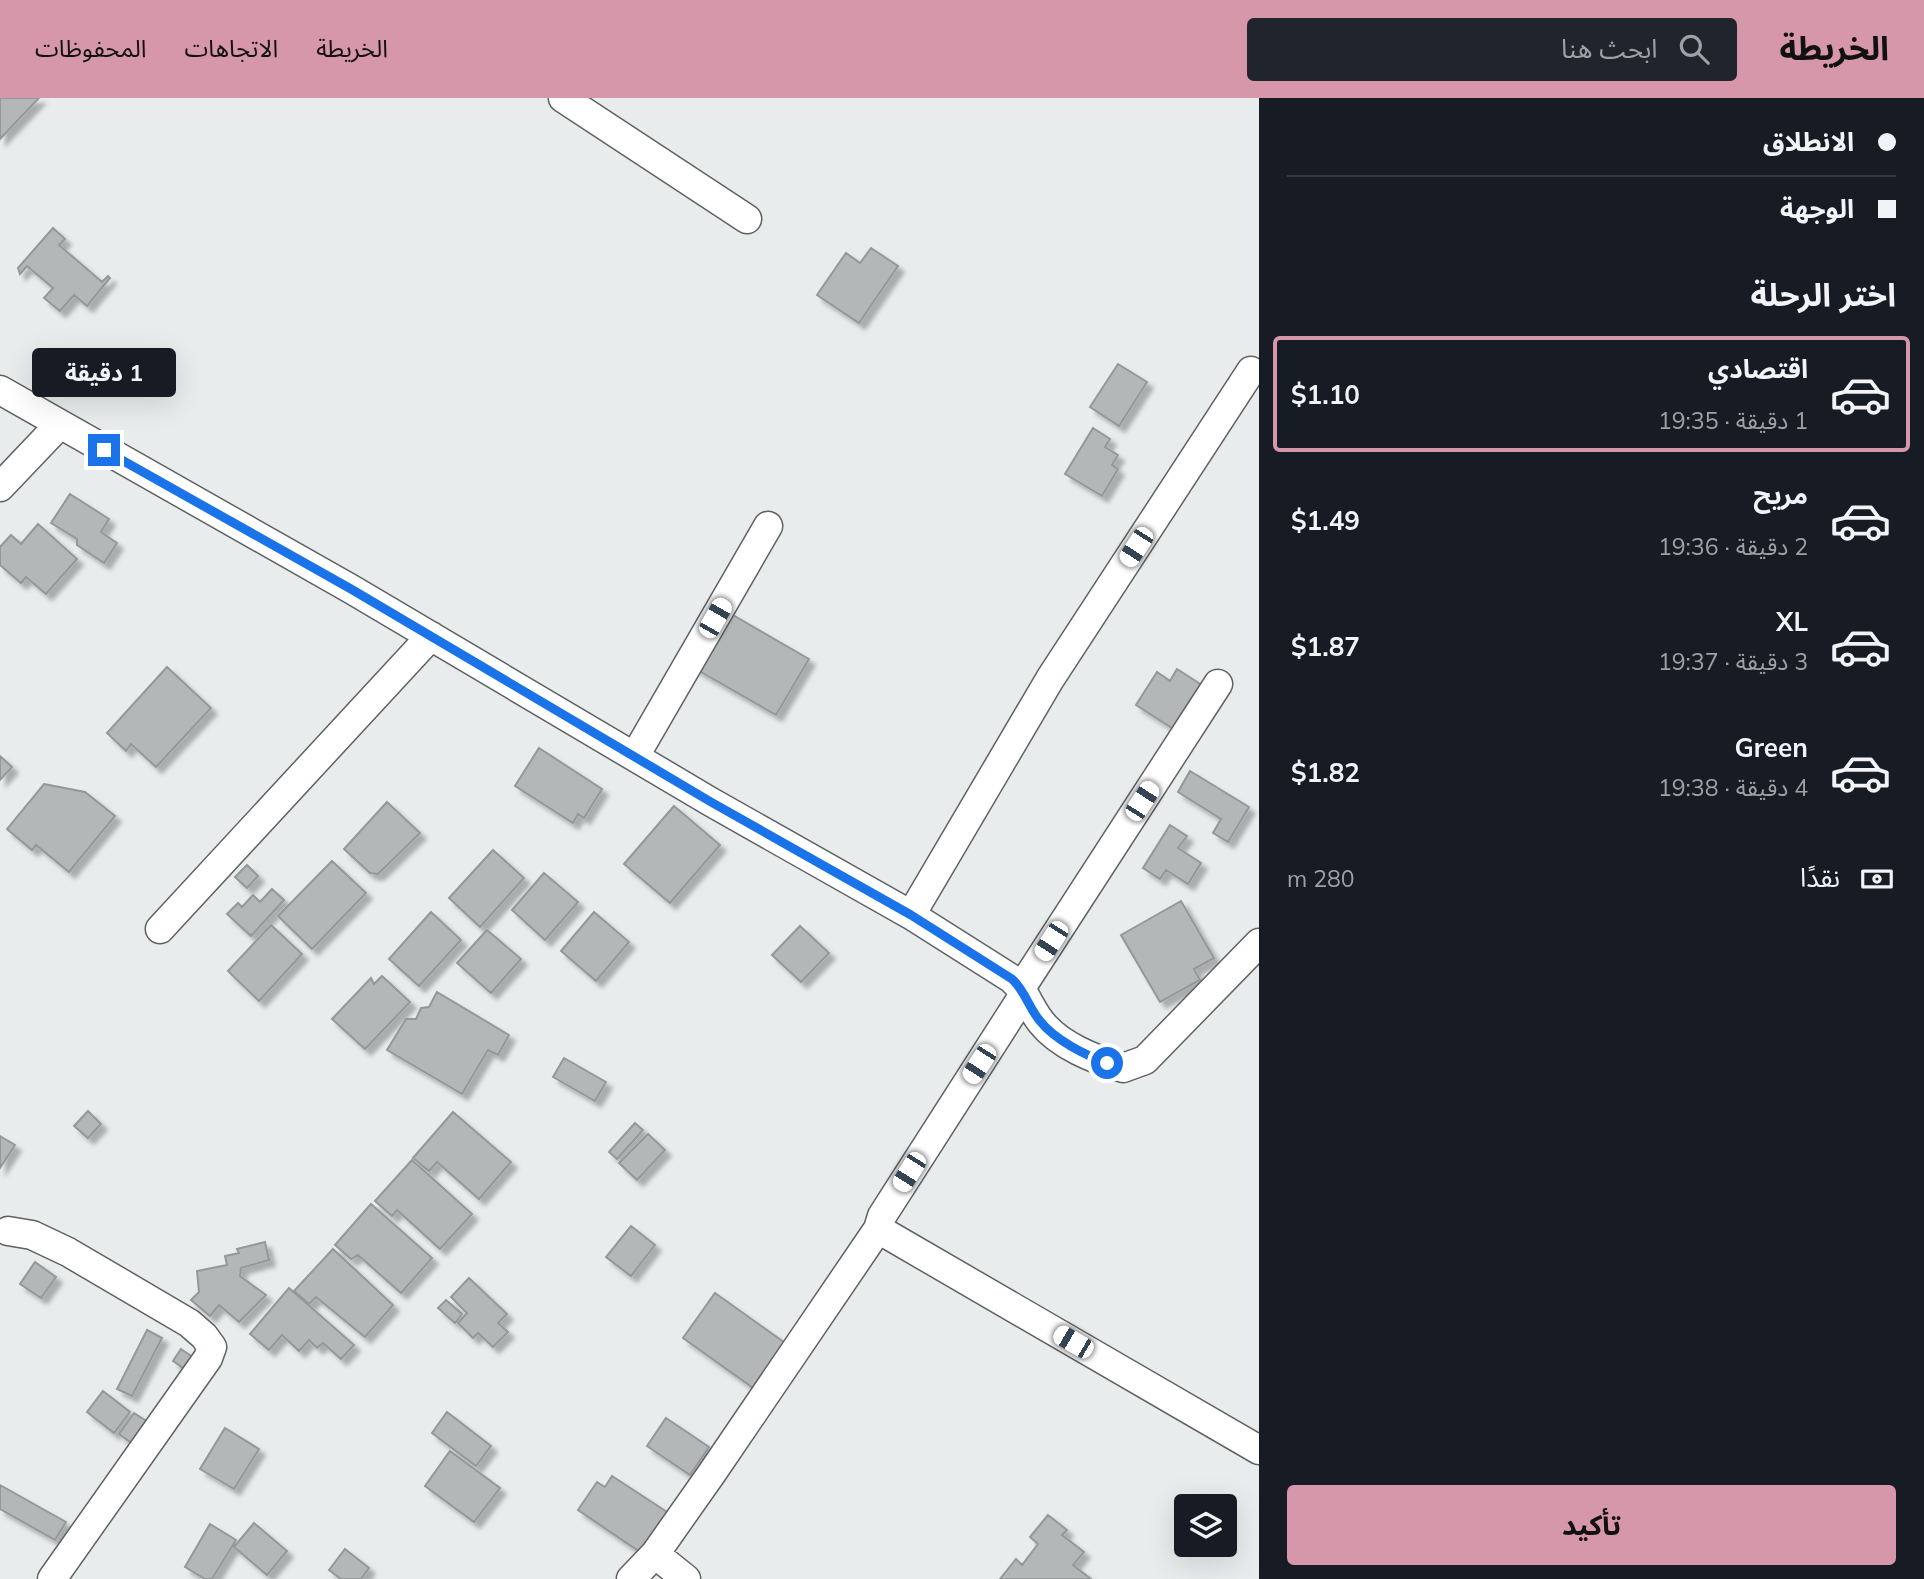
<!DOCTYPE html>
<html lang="ar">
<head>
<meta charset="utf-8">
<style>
  :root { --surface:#171b24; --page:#20242c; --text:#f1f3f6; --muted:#9ea1a6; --line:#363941; --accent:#d797aa }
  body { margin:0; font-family:Mulish,"Noto Sans Arabic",sans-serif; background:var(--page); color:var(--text); direction:rtl; height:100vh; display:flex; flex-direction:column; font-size:26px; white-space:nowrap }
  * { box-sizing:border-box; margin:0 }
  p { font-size:23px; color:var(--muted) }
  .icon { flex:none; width:38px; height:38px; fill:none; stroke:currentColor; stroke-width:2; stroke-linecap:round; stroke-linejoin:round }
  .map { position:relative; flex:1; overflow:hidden; direction:ltr }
  .sheet { display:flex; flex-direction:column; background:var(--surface); width:665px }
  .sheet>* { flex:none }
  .hud { display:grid; align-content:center; height:154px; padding:0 28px; background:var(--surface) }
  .fabs { position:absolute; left:1174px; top:1396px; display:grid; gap:14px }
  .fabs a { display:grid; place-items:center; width:63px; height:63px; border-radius:7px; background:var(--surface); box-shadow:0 7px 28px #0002; font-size:35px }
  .end { position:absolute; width:32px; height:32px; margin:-16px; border:9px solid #1a73e8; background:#fff; box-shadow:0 0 0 4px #fff }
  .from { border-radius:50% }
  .bubble { position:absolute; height:49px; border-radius:7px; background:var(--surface); box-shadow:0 7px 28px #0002; font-size:23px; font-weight:700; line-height:49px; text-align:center; direction:rtl }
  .car { position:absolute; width:21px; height:42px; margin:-21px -10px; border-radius:9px; box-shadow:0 0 5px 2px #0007; background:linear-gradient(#fff 24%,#345 0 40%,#fff 0 76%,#345 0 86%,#fff 0) }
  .hud b { display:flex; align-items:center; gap:24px; height:66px; font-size:26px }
  .hud b+b { border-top:2px solid var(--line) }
  .hud i { width:18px; height:18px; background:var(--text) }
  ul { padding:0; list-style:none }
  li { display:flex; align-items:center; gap:21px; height:116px; margin:0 14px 10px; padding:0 14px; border:4px solid transparent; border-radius:7px }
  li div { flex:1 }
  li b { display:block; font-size:26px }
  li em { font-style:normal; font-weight:700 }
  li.current { border-color:var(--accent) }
  li>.icon { width:63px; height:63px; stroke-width:1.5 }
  h2 { padding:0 28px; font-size:32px; line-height:84px }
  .pay { display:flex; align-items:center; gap:18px; height:77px; padding:0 28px; font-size:26px }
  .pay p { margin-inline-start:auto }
  .button { display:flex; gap:14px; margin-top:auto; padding:14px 28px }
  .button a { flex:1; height:80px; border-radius:7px; background:var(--accent); color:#111; font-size:28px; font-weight:700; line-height:80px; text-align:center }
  header { display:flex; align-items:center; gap:42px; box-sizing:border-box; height:98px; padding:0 35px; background:var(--accent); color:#111 }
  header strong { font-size:33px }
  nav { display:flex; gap:38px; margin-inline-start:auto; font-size:24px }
  .search { width:490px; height:63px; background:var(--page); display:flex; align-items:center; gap:18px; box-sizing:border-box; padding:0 24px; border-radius:7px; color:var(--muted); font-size:26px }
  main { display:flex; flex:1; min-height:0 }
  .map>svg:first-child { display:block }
  .building { fill:#b3b7b8; stroke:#94989a; stroke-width:2; filter:url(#shadow) }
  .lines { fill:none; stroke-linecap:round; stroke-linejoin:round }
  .street-casing { stroke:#5e6263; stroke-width:31 }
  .street { stroke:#fff; stroke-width:28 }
  .route { stroke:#1a73e8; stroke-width:9 }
</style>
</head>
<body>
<header>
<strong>الخريطة</strong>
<div class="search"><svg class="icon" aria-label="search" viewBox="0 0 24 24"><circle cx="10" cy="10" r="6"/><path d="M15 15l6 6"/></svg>ابحث هنا</div>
<nav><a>الخريطة</a><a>الاتجاهات</a><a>المحفوظات</a></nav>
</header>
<main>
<section class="sheet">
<div class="hud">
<b><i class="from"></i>الانطلاق</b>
<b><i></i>الوجهة</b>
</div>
<h2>اختر الرحلة</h2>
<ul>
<li class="current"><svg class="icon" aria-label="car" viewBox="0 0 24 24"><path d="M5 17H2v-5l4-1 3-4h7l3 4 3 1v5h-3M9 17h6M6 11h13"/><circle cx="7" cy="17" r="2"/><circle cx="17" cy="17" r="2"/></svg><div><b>اقتصادي</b><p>1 دقيقة · 19:35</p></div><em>$1.10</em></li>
<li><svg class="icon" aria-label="car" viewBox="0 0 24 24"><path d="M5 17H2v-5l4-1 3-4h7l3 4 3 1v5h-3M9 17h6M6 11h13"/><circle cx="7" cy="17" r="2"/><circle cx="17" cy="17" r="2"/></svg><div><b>مريح</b><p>2 دقيقة · 19:36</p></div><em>$1.49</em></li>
<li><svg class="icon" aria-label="car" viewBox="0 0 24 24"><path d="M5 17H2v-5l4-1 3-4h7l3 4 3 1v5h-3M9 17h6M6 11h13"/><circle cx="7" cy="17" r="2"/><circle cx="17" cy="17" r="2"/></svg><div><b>XL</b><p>3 دقيقة · 19:37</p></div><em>$1.87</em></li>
<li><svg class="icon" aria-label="car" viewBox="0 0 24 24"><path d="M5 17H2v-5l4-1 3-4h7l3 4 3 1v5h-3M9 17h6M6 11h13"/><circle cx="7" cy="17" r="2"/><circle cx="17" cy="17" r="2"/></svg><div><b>Green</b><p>4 دقيقة · 19:38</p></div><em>$1.82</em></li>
</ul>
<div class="pay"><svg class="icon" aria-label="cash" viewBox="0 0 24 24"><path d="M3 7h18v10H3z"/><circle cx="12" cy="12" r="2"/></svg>نقدًا<p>280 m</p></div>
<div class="button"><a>تأكيد</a></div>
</section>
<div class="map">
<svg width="1259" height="1481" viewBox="0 0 1259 1481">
  <defs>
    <filter id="shadow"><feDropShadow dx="6" dy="6" stdDeviation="2" flood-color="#0004"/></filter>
  </defs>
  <rect width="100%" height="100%" fill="#e8eced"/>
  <!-- building -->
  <path class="building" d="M0,0h39l-39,41z
    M53,130l12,11 -6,6 43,37 6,-6 2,2 -23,28 -13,-11 -14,16 -16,-13 9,-10 -26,-22 -7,8 -2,-6z
    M871,150l27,18 -39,57 -42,-28 29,-42 14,10z
    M1118,266l29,18 -28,44 -29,-19z
    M1093,330l17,11 -5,8 13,8 -6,10 6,4 -16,27 -37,-22z
    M70,396l39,25 -8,13 16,11 -13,20 -27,-18v-6l-26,-16z
    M38,426l39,35 -31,35 -20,-17 -5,6 -21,-18v-18l11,-12 10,9z
    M726,513l83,48 -33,56 -82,-47z
    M167,569l44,41 -55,59 -25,-23 -5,7 -19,-18z
    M1177,571l34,22 -28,44 -47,-30 21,-33 13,9z
    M539,650l63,41 -18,29 -6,-4 -5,9 -58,-37z
    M0,658l12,11 -12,13z
    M1190,673l59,36 -21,35 -15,-9 8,-14 -43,-27z
    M44,686l41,8 30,24 -46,56 -33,-27 -4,5 -25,-21z
    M387,704l33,31 -42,41 -8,-1 -26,-24z
    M674,708l46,39 -50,58 -46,-39z
    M1170,727l17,11 -9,12 23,15 -13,21 -22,-14 -6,9 -17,-11z
    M493,752l31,28 -44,49 -31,-29z
    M332,763l34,32 -54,56 -34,-33z
    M247,767l11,11 -11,12 -12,-11z
    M544,775l34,29 -33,38 -33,-30z
    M272,791l12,11 -33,36 -24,-22 11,-11 4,4 11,-12 7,7z
    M1181,803l33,57 -20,11 6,11 -40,22 -39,-67z
    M431,814l30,28 -42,46 -30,-27z
    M594,814l35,30 -33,39 -35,-30z
    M271,827l31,29 -43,47 -31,-30z
    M800,828l29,27 -28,29 -29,-27z
    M487,832l34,29 -30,34 -34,-30z
    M382,878l28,26 -45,47 -33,-30 39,-41 3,6z
    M437,894l72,43 -11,20 -10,-5 -26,44 -75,-44 19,-31h10l5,-11 8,-1z
    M564,960l42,24 -11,19 -42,-24z
    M88,1013l13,13 -13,14 -14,-12z
    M453,1014l58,50 -32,37 -42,-37 -8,9 -16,-13z
    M635,1025l8,7 -26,29 -8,-7z
    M648,1036l17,16 -28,30 -18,-17z
    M0,1038l15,9 -15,23z
    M412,1062l60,54 -32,35 -43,-39 -5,6 -17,-15z
    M371,1106l61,54 -31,35 -43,-38 -7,4 -16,-14z
    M631,1128l24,19 -24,31 -25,-19z
    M265,1144l4,18 -28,8 -1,8 26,19 -27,27 -20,-17 -9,11 -19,-16 8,-8 -2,-21 30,-6 -2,-9 14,-3 -2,-4z
    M333,1151l60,56 -28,32 -49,-40 -7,7 -15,-13z
    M35,1164l21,15 -15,21 -21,-14z
    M469,1180l38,36 -9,9 10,9 -15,15 -15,-14 -5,5 -15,-15 9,-10 -16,-16z
    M289,1190l65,57 -13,14 -18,-16 -6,5 -8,-8 -10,11 -17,-16 -13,15 -19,-16z
    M715,1195l73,52 -32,45 -73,-52z
    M446,1202l16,14 -7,9 -17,-15z
    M147,1232l15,8 -30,58 -15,-7z
    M181,1251l13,9 -8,12 -13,-9z
    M103,1293l27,21 -16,21 -27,-21z
    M447,1314l44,34 -15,20 -44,-33z
    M134,1315l14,9 -15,22 -14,-10z
    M666,1320l43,29 -19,28 -43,-29z
    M225,1330l34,21 -25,40 -34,-20z
    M450,1353l50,37 -26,34 -49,-36z
    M612,1378l55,36 -27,40 -62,-42 19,-28 8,5z
    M0,1387l66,37 -11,18 -55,-31z
    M1048,1417l19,15 -5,5 22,17 -11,13 18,14h-91l16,-20 6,6 16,-21 -8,-7z
    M254,1425l33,28 -20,24 -33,-28z
    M210,1426l26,16 -24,39h-7l-20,-12z
    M345,1451l24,19 -8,11h-20l-12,-9z"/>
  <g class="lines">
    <defs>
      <path id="street" d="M563,0l184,121
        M0,292l351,199 360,213 200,113 101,64 9,9v11l-139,217 -4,13 381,221
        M0,389l60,-63
        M1218,586l-197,304c6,11 12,24 20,34 19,24 53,37 82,46l22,-8 114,-117
        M635,658l133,-230
        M911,817l139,-236 201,-308
        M160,831l271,-293
        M8,1133l24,4 36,17 121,71 15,13 8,11 -4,11 -156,221
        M655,1456l31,25
        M631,1481l24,-25 57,-81 166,-244"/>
    </defs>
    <!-- street casing -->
    <use href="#street" class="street-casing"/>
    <!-- street -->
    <use href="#street" class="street"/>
  </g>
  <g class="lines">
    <!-- route -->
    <path class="route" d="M104,352l247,139 360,213 200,113 101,64c13,12 17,29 28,42 15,19 45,34 67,42"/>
  </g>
</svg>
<div class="fabs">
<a><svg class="icon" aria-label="layers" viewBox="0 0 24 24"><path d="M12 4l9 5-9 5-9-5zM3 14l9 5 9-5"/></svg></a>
</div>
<i class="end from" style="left:1107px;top:965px"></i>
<i class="end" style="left:104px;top:352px"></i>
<div class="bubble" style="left:32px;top:250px;width:144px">1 دقيقة</div>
<i class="car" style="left:1136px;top:449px;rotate:213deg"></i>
<i class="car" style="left:715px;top:520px;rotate:30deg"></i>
<i class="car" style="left:1142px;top:703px;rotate:33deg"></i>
<i class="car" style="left:1051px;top:843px;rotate:213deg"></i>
<i class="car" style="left:979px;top:966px;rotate:213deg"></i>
<i class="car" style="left:909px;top:1074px;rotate:212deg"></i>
<i class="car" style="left:1073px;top:1244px;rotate:300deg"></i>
</div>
</main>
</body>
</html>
